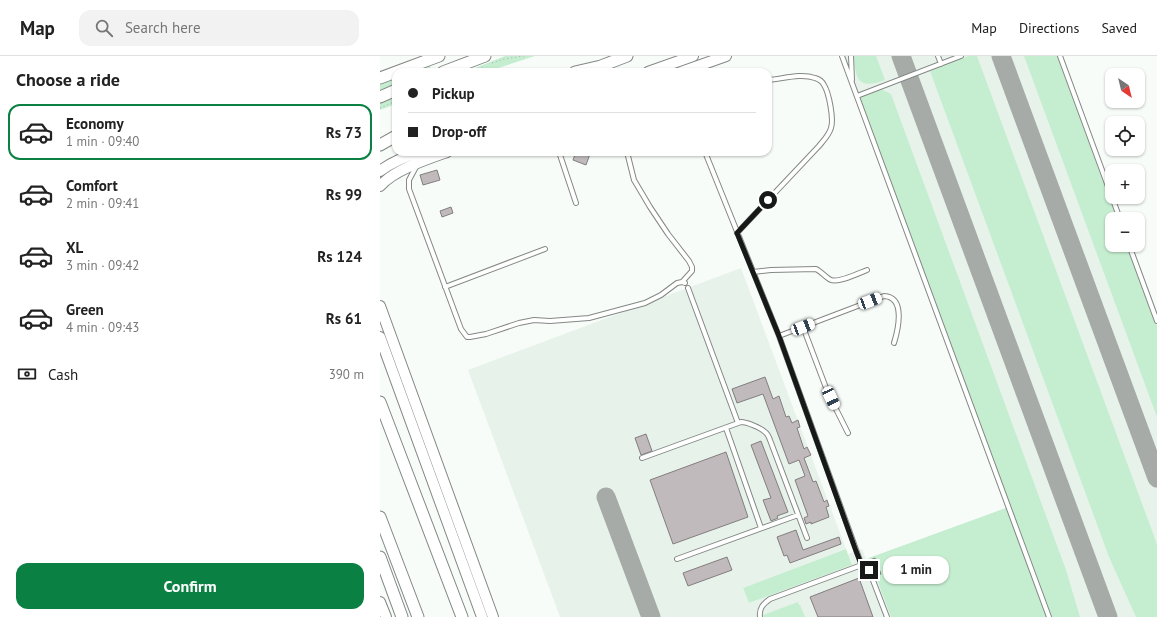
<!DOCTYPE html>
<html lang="en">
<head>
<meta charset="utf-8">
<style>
  :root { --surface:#fff; --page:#f2f2f2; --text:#222; --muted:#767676; --line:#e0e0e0; --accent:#0b8043 }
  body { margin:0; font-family:"PT Sans",sans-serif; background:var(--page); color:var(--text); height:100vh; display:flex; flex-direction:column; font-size:15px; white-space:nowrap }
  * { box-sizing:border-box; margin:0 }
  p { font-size:13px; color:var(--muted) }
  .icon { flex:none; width:22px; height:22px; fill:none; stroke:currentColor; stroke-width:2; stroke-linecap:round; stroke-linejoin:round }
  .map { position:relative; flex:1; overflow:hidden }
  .sheet { display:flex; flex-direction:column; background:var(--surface); width:380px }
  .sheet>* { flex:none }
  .banner { position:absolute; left:12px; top:12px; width:380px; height:88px; border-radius:12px; box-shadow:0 1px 3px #0004; display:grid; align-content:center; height:88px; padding:0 16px; background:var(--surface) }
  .needle { width:26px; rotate:145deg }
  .buttons { position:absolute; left:725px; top:12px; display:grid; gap:8px }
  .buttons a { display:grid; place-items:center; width:40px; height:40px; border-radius:8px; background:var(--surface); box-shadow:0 1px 3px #0004; font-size:20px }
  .end { position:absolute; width:18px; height:18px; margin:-9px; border:5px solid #171918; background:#fff; box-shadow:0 0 0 2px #fff }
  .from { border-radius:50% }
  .bubble { position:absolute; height:28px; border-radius:12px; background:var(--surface); box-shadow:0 1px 3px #0004; font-size:13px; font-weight:700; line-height:28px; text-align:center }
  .car { position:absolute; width:12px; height:24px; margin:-12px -6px; border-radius:5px; box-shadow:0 0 3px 1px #0007; background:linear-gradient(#fff 24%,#345 0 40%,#fff 0 76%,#345 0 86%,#fff 0) }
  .banner b { display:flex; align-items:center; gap:14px; height:38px; font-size:15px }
  .banner b+b { border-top:1px solid var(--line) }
  .banner i { width:10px; height:10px; background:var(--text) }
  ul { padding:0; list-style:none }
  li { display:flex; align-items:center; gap:12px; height:56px; margin:0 8px 6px; padding:0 8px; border:2px solid transparent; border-radius:12px }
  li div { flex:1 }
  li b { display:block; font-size:15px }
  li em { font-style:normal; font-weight:700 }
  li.active { border-color:var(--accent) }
  li>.icon { width:36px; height:36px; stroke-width:1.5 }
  h2 { padding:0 16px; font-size:18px; line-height:48px }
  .pay { display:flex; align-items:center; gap:10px; height:44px; padding:0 16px; font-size:15px }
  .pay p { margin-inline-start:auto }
  .primary-button { display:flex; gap:8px; margin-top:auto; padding:8px 16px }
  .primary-button a { flex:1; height:46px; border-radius:12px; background:var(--accent); color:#fff; font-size:16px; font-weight:700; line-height:46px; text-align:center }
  header { display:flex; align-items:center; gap:24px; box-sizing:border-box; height:56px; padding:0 20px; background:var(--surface); border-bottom:1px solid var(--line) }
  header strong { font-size:19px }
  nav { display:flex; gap:22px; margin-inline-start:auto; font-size:14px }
  .search { width:280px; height:36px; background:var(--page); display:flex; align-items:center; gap:10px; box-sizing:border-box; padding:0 14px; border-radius:12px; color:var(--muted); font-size:15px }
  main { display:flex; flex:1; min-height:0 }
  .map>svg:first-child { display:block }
  .built { fill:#e7f3ea }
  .green { fill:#c5eed0 }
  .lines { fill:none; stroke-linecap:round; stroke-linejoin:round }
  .taxiway { stroke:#a7aba8; stroke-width:19 }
  .building { fill:#c1babd; stroke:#837d7f }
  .service-casing { stroke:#848885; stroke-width:6 }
  .tertiary-casing { stroke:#848885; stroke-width:12 }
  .secondary-casing { stroke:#848885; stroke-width:13 }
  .path { stroke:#a6aaa7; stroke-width:1; stroke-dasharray:1 3; stroke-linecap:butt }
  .service { stroke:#fff; stroke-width:4 }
  .tertiary { stroke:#fff; stroke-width:10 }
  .secondary { stroke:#fff; stroke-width:11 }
  .route { stroke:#171918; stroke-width:5 }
</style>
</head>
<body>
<header>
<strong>Map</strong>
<div class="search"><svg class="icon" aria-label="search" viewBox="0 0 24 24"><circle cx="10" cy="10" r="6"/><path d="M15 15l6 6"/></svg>Search here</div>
<nav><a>Map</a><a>Directions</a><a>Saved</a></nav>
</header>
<main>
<section class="sheet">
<h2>Choose a ride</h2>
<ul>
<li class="active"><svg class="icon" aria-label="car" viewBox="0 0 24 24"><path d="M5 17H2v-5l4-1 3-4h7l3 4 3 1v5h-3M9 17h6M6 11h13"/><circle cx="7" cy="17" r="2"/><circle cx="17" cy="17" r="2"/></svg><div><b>Economy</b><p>1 min · 09:40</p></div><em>Rs 73</em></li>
<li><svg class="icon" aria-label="car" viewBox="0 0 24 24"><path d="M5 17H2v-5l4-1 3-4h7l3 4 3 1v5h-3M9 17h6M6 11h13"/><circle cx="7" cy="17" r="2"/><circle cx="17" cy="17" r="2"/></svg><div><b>Comfort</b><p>2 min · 09:41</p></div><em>Rs 99</em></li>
<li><svg class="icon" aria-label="car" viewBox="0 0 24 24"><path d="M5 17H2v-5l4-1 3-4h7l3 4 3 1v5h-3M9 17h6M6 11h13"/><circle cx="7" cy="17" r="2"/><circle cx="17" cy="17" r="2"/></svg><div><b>XL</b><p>3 min · 09:42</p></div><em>Rs 124</em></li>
<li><svg class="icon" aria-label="car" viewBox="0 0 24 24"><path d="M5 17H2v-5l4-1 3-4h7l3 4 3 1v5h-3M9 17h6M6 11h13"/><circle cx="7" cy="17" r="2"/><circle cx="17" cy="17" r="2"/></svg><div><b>Green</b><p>4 min · 09:43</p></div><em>Rs 61</em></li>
</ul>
<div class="pay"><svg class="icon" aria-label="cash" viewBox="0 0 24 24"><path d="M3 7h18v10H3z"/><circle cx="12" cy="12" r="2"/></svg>Cash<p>390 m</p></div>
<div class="primary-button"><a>Confirm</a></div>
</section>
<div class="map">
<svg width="777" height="561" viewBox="0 0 777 561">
  <rect width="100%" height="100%" fill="#f7fcf8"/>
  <!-- built -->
  <path class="built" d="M460,0h223l49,134v7h3l8,22h-11v26h20l25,67v305h-597l-92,-247 273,-102 105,281 -103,39 6,15 103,-38 -4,-11 14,-5 4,10 140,-51z"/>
  <!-- green -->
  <path class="green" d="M125,0h30l-49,16h-21z
    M474,0h22l9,24c-26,10 -30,0 -31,-24z
    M588,0h9l177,480 3,9v72h-21l-27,-60 -179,-486z
    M644,0h34l60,163h-6v26h15l30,81v91z
    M49,8l3,8h-24z
    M16,20v28l-16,6v-28z
    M501,33l10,5 175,476 14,47h-29l-190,-517v-2l1,-2z
    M626,452l41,109h-156l-22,-59z
    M466,493l6,16 -103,38 -6,-15z
    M418,546l1,3h1l5,12h-42v-2z"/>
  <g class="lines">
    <!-- taxiway -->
    <path class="taxiway" d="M521,0l207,561
      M621,0l156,422
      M226,441l45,120"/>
  </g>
  <!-- building -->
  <path class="building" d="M196,96h11l3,2 -4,11 -13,-5z
    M57,114l3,10 -17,5 -3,-10z
    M71,151l2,6 -11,4 -2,-6z
    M385,321l8,22 6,-3 7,21 3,-1 3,7 6,-3 2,7 -3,1 7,21 3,-2 4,8 -7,3 9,24 3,-1 8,21 3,-2 2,6 -3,1 3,10 -18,7v-2l-5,2 -2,-6 4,-2 -13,-36 10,-4 -6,-16 -10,4 -26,-70 -26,9 -5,-14z
    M266,378l6,17 -11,4 -6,-17z
    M381,385l27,71 -11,4 1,2 -7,3 -8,-21 8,-2 -20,-53z
    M346,396l22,65 -75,27 -23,-64z
    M416,474l7,20 36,-13 2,7 -51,19 -3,-8 -3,1 -7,-19z
    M347,501l5,13 -44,16 -5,-13z
    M495,502l6,16 -5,2 -6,-16z
    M479,522l14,39h-55l-8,-20z"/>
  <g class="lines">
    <defs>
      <path id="service" d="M462,0l207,561
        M471,0l1,24
        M558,0l3,8
        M680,0l60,163
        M477,40l104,-40
        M179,96l17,51
        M247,96l7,28 16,27 18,27 21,27 3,6v4l-10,11
        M325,96l74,184 83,230
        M37,109l-8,15v9l52,140 6,8h3l16,-3 33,-11 15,-3 16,1 39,-3 56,-15 16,-8 16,-12 5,-1 3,1
        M357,177l82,-87c5,-6 10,-11 12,-18 3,-9 -2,-35 -7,-43 -2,-4 -5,-6 -9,-7 -15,-5 -32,1 -47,2
        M749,189l28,76
        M373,216l18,-2 45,-1c6,3 10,9 15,11 8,3 28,-7 36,-10
        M65,231l100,-38
        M308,232l50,135
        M423,271l25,66 20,40
        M399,280l105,-40c22,1 14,34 10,47
        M346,372l35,100
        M262,402l99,-36c6,0 20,6 24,10 3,2 4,5 5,8l37,98
        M297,503l121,-44
        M380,561c-1,-9 3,-13 10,-18l89,-33 7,1 3,3 18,47"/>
      <path id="tertiary" d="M268,16l45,-16
        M301,16l45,-16
        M0,115c12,-9 24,-14 39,-19
        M0,130c14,-16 47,-27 67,-34
        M0,250l113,311
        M0,281l102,280
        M0,546l6,15"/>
      <path id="secondary" d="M63,16l42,-16
        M195,16l26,-6 26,-10
        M0,22l59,-22
        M0,41l16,-7
        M0,89l16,-9
        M0,346l82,215
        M0,461l38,100
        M0,501l22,60"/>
    </defs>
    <!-- service casing -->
    <use href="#service" class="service-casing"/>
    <!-- tertiary casing -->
    <use href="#tertiary" class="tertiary-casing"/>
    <!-- secondary casing -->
    <use href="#secondary" class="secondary-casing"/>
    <!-- path -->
    <path class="path" d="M112,7l12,-4 20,-3
      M96,16l7,-5
      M0,52l16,-7"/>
    <!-- service -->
    <use href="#service" class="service"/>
    <!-- tertiary -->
    <use href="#tertiary" class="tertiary"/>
    <!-- secondary -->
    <use href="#secondary" class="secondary"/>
  </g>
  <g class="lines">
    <!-- route -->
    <path class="route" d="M388,144l-31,33 42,103 77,215 6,15 4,1 3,3"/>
  </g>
</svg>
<div class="buttons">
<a><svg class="needle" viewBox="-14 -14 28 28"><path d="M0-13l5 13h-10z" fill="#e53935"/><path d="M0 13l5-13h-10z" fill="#767676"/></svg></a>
<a><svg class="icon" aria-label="locate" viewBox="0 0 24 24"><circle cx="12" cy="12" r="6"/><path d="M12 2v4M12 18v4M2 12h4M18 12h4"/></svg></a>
<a>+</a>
<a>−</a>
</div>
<i class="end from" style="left:388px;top:144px"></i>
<i class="end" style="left:489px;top:514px"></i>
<div class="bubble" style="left:503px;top:500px;width:66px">1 min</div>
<i class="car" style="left:490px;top:245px;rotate:69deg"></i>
<i class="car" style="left:423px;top:271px;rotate:69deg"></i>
<i class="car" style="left:451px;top:342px;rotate:155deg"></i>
<div class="banner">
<b><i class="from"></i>Pickup</b>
<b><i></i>Drop-off</b>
</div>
</div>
</main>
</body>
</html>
